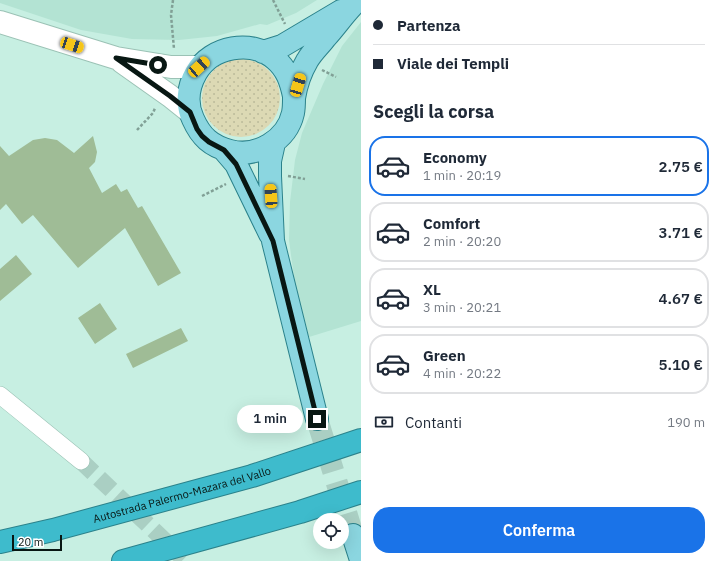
<!DOCTYPE html>
<html lang="it">
<head>
<meta charset="utf-8">
<style>
  :root { --surface:#fff; --page:#f6f6f7; --text:#1f2937; --muted:#747a83; --line:#e0e1e3; --accent:#1a73e8 }
  body { margin:0; font-family:"IBM Plex Sans",sans-serif; background:var(--page); color:var(--text); height:100vh; display:flex; flex-direction:column; font-size:15px; white-space:nowrap }
  * { box-sizing:border-box; margin:0 }
  p { font-size:13px; color:var(--muted) }
  .icon { flex:none; width:22px; height:22px; fill:none; stroke:currentColor; stroke-width:2; stroke-linecap:round; stroke-linejoin:round }
  .map { position:relative; flex:1; overflow:hidden }
  .drawer { display:flex; flex-direction:column; background:var(--surface); width:356px }
  .drawer>* { flex:none }
  .hud { display:grid; align-content:center; height:88px; padding:0 12px; background:var(--surface) }
  .buttons { position:absolute; left:313px; top:513px; display:grid; gap:8px }
  .buttons a { display:grid; place-items:center; width:36px; height:36px; border-radius:50%; background:var(--surface); box-shadow:0 4px 16px #0002; font-size:20px }
  .scale { position:absolute; left:12px; bottom:10px; width:50px; box-sizing:border-box; padding-left:4px; border:2px solid #081713; border-top:0; font-size:11px; line-height:14px; white-space:nowrap; color:#081713; -webkit-text-stroke:3px #fff; paint-order:stroke }
  .end { position:absolute; width:18px; height:18px; margin:-9px; border:5px solid #081713; background:#fff; box-shadow:0 0 0 2px #fff }
  .from { border-radius:50% }
  .bubble { position:absolute; height:28px; border-radius:14px; background:var(--surface); box-shadow:0 4px 16px #0002; font-size:13px; font-weight:600; line-height:28px; text-align:center }
  .car { position:absolute; width:12px; height:24px; margin:-12px -6px; border-radius:5px; box-shadow:0 0 3px 1px #0007; background:linear-gradient(#f5c518 24%,#345 0 40%,#f5c518 0 76%,#345 0 86%,#f5c518 0) }
  .hud b { display:flex; align-items:center; gap:14px; height:38px; font-size:15px }
  .hud b+b { border-top:1px solid var(--line) }
  .hud i { width:10px; height:10px; background:var(--text) }
  ul { padding:0; list-style:none }
  li { display:flex; align-items:center; gap:12px; height:60px; margin:0 8px 6px; padding:0 4px; border:2px solid var(--line); border-radius:16px }
  li div { flex:1 }
  li b { display:block; font-size:15px }
  li em { font-style:normal; font-weight:600 }
  li.on { border-color:var(--accent) }
  li>.icon { width:36px; height:36px; stroke-width:1.5 }
  h2 { padding:0 12px; font-size:18px; line-height:48px }
  .pay { display:flex; align-items:center; gap:10px; height:44px; padding:0 12px; font-size:15px }
  .pay p { margin-inline-start:auto }
  .action { display:flex; gap:8px; margin-top:auto; padding:8px 12px }
  .action a { flex:1; height:46px; border-radius:16px; background:var(--accent); color:#fff; font-size:16px; font-weight:600; line-height:46px; text-align:center }
  main { display:flex; flex:1; min-height:0 }
  .map>svg:first-child { display:block }
  .built { fill:#b3e3d3 }
  .grass { fill:url(#grass-dots) }
  .building { fill:#9fbc96 }
  .lines { fill:none; stroke-linecap:round; stroke-linejoin:round }
  .minor-tunnel { stroke:#aacfc3; stroke-width:17; stroke-dasharray:17 8; stroke-linecap:butt }
  .primary-tunnel { stroke:#aacfc3; stroke-width:22; stroke-dasharray:22 11; stroke-linecap:butt }
  .minor-casing { stroke:#9bc2b5; stroke-width:18 }
  .secondary-casing { stroke:#9bc2b5; stroke-width:24 }
  .primary-casing { stroke:#2b828b; stroke-width:24 }
  .motorway-casing { stroke:#2b828b; stroke-width:24 }
  .path { stroke:#81a096; stroke-width:2.5; stroke-dasharray:3 2; stroke-linecap:butt }
  .minor { stroke:#fff; stroke-width:17 }
  .secondary { stroke:#fff; stroke-width:22 }
  .primary { stroke:#8bd6e0; stroke-width:22 }
  .motorway { stroke:#3ebbcc; stroke-width:22 }
  .route { stroke:#081713; stroke-width:5 }
  .labels { text-anchor:middle; dominant-baseline:central; stroke-width:3; stroke-linejoin:round; paint-order:stroke }
  .street-label { font-size:11px; fill:#081713; stroke:#fff }
</style>
</head>
<body>
<main>
<div class="map">
<svg width="361" height="561" viewBox="0 0 361 561">
  <defs>
    <pattern id="grass-dots" width="8" height="8" patternUnits="userSpaceOnUse"><rect width="8" height="8" fill="#dcd9b4"/><path d="M2 2h.1M6 6h.1" fill="none" stroke="#bbba9a" stroke-width="1.8" stroke-linecap="round"/></pattern>
  </defs>
  <rect width="100%" height="100%" fill="#c7efe2"/>
  <!-- built -->
  <path class="built" d="M0,0h317l-21,13 -29,12 -7,-1 -43,12 -38,4 -47,-1 -51,-9 -81,-27z
    M361,22v299l-52,16 -14,-52 -6,-45 1,-38 5,-42 7,-27 21,-49 19,-38z"/>
  <!-- grass -->
  <path class="grass" d="M202 98a39 39 0 1 1 78 0a39 39 0 1 1-78 0Z"/>
  <!-- building -->
  <path class="building" d="M93,136l4,16 -2,10 -6,6 13,25 14,-9 5,8 6,-3 11,19 4,-2 39,67 -23,13 -33,-58 -47,40 -45,-53 -11,9 -16,-20 -6,6v-64l9,10 24,-16 12,-2 12,2 17,13z
    M16,255l16,19 -32,27v-32z
    M100,303l17,26 -22,15 -17,-26z
    M181,328l7,13 -55,27 -7,-14z"/>
  <g class="lines">
    <!-- minor-tunnel -->
    <path class="minor-tunnel" d="M81,461l105,100"/>
    <!-- primary-tunnel -->
    <path class="primary-tunnel" d="M317,419l36,116"/>
    <defs>
      <path id="minor" d="M0,395l81,66"/>
      <path id="secondary" d="M0,22l116,36 55,9h28
        M122,62l48,34 20,16"/>
      <path id="primary" d="M263,52l19,-6 59,-35
        M294,96c-3,-14 -7,-27 -19,-37 -23,-20 -64,-13 -79,14 -8,14 -10,31 -3,46 8,18 18,27 37,32 27,7 57,-11 63,-38 1,-5 1,-10 1,-15 2,-12 7,-27 13,-37 5,-9 13,-16 19,-24 11,-12 20,-26 32,-37
        M274,143l-4,18v15l3,65 44,178
        M224,150l12,14 34,70
        M353,535l8,25"/>
      <g id="motorway">
        <path id="s1" d="M0,542l53,-12 199,-54 109,-36"/>
        <path d="M123,561l177,-49 61,-20"/>
      </g>
    </defs>
    <!-- minor casing -->
    <use href="#minor" class="minor-casing"/>
    <!-- secondary casing -->
    <use href="#secondary" class="secondary-casing"/>
    <!-- primary casing -->
    <use href="#primary" class="primary-casing"/>
    <!-- motorway casing -->
    <use href="#motorway" class="motorway-casing"/>
    <!-- path -->
    <path class="path" d="M173,0l-2,15 3,34
      M273,0l12,24
      M322,70l14,7
      M137,130l16,-17 2,-5
      M288,176l17,3
      M202,196l24,-12"/>
    <!-- minor -->
    <use href="#minor" class="minor"/>
    <!-- secondary -->
    <use href="#secondary" class="secondary"/>
    <!-- primary -->
    <use href="#primary" class="primary"/>
    <!-- motorway -->
    <use href="#motorway" class="motorway"/>
  </g>
  <g class="lines">
    <!-- route -->
    <path class="route" d="M158,65l-42,-7 54,38 20,16 7,17 5,7 7,6 15,8 12,14 37,77 44,178"/>
  </g>
  <g class="labels">
    <!-- street labels -->
    <g class="street-label">
      <text stroke="none"><textPath href="#s1" startOffset="188">Autostrada Palermo-Mazara del Vallo</textPath></text>
    </g>
  </g>
</svg>
<div class="buttons">
<a><svg class="icon" aria-label="locate" viewBox="0 0 24 24"><circle cx="12" cy="12" r="6"/><path d="M12 2v4M12 18v4M2 12h4M18 12h4"/></svg></a>
</div>
<div class="scale">20 m</div>
<i class="end from" style="left:158px;top:65px"></i>
<i class="end" style="left:317px;top:419px"></i>
<div class="bubble" style="left:237px;top:405px;width:66px">1 min</div>
<i class="car" style="left:72px;top:45px;rotate:108deg"></i>
<i class="car" style="left:199px;top:67px;rotate:48deg"></i>
<i class="car" style="left:298px;top:85px;rotate:17deg"></i>
<i class="car" style="left:271px;top:196px;rotate:356deg"></i>
</div>
<section class="drawer">
<div class="hud">
<b><i class="from"></i>Partenza</b>
<b><i></i>Viale dei Templi</b>
</div>
<h2>Scegli la corsa</h2>
<ul>
<li class="on"><svg class="icon" aria-label="car" viewBox="0 0 24 24"><path d="M5 17H2v-5l4-1 3-4h7l3 4 3 1v5h-3M9 17h6M6 11h13"/><circle cx="7" cy="17" r="2"/><circle cx="17" cy="17" r="2"/></svg><div><b>Economy</b><p>1 min · 20:19</p></div><em>2.75 €</em></li>
<li><svg class="icon" aria-label="car" viewBox="0 0 24 24"><path d="M5 17H2v-5l4-1 3-4h7l3 4 3 1v5h-3M9 17h6M6 11h13"/><circle cx="7" cy="17" r="2"/><circle cx="17" cy="17" r="2"/></svg><div><b>Comfort</b><p>2 min · 20:20</p></div><em>3.71 €</em></li>
<li><svg class="icon" aria-label="car" viewBox="0 0 24 24"><path d="M5 17H2v-5l4-1 3-4h7l3 4 3 1v5h-3M9 17h6M6 11h13"/><circle cx="7" cy="17" r="2"/><circle cx="17" cy="17" r="2"/></svg><div><b>XL</b><p>3 min · 20:21</p></div><em>4.67 €</em></li>
<li><svg class="icon" aria-label="car" viewBox="0 0 24 24"><path d="M5 17H2v-5l4-1 3-4h7l3 4 3 1v5h-3M9 17h6M6 11h13"/><circle cx="7" cy="17" r="2"/><circle cx="17" cy="17" r="2"/></svg><div><b>Green</b><p>4 min · 20:22</p></div><em>5.10 €</em></li>
</ul>
<div class="pay"><svg class="icon" aria-label="cash" viewBox="0 0 24 24"><path d="M3 7h18v10H3z"/><circle cx="12" cy="12" r="2"/></svg>Contanti<p>190 m</p></div>
<div class="action"><a>Conferma</a></div>
</section>
</main>
</body>
</html>
